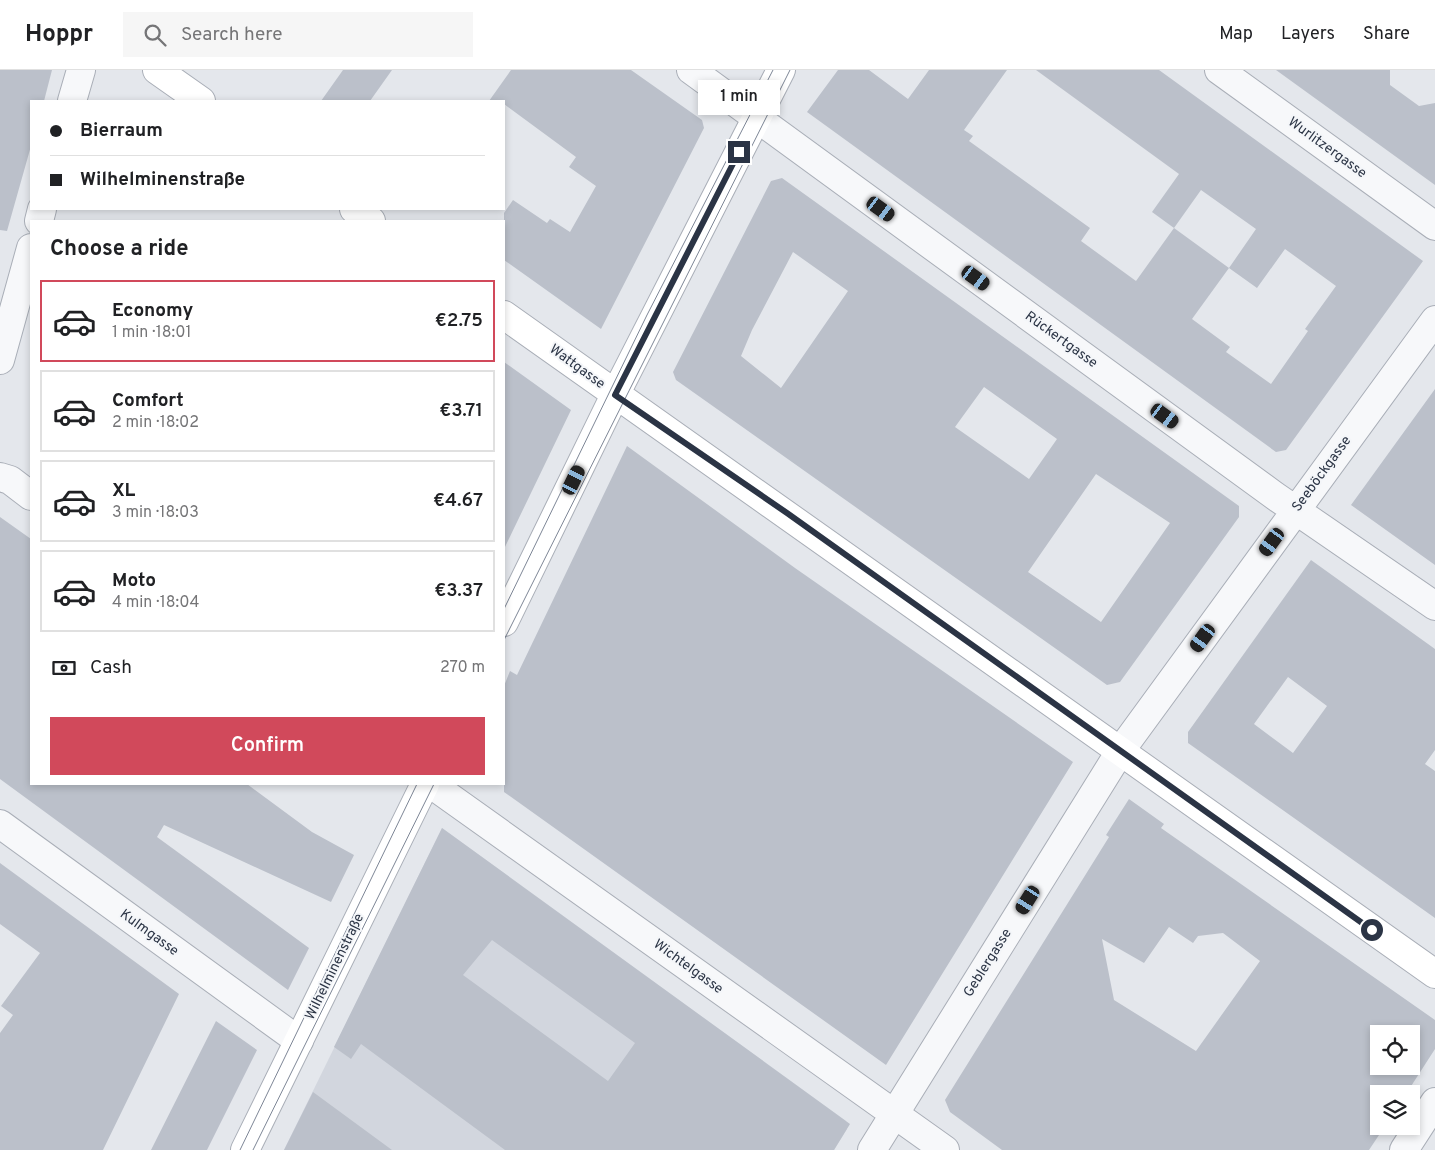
<!DOCTYPE html>
<html lang="en">
<head>
<meta charset="utf-8">
<style>
  :root { --surface:#fff; --page:#f6f6f6; --text:#202124; --muted:#757577; --line:#e0e0e0; --accent:#d1495b }
  body { margin:0; font-family:Overpass,sans-serif; background:var(--page); color:var(--text); height:100vh; display:flex; flex-direction:column; font-size:19px; white-space:nowrap }
  * { box-sizing:border-box; margin:0 }
  p { font-size:16px; color:var(--muted) }
  .icon { flex:none; width:28px; height:28px; fill:none; stroke:currentColor; stroke-width:2; stroke-linecap:round; stroke-linejoin:round }
  .map { position:relative; flex:1; overflow:hidden }
  .details { position:absolute; left:30px; top:150px; width:475px; height:565px; display:flex; flex-direction:column; background:var(--surface); border-radius:0px; box-shadow:0 2px 8px #0003 }
  .details>* { flex:none }
  .hud { position:absolute; left:30px; top:30px; width:475px; height:110px; border-radius:0px; box-shadow:0 2px 8px #0003; display:grid; align-content:center; height:110px; padding:0 20px; background:var(--surface) }
  .buttons { position:absolute; left:1370px; top:955px; display:grid; gap:10px }
  .buttons a { display:grid; place-items:center; width:50px; height:50px; border-radius:0px; background:var(--surface); box-shadow:0 2px 8px #0003; font-size:25px }
  .end { position:absolute; width:22px; height:22px; margin:-11px; border:6px solid #2b3445; background:#fff; box-shadow:0 0 0 2px #fff }
  .from { border-radius:50% }
  .bubble { position:absolute; height:35px; border-radius:0px; background:var(--surface); box-shadow:0 2px 8px #0003; font-size:16px; font-weight:600; line-height:35px; text-align:center }
  .car { position:absolute; width:15px; height:30px; margin:-15px -8px; border-radius:6px; box-shadow:0 0 4px 1px #0007; background:linear-gradient(#222 24%,#8ab4d8 0 40%,#222 0 76%,#8ab4d8 0 86%,#222 0) }
  .hud b { display:flex; align-items:center; gap:18px; height:48px; font-size:19px }
  .hud b+b { border-top:1px solid var(--line) }
  .hud i { width:12px; height:12px; background:var(--text) }
  ul { padding:0; list-style:none }
  li { display:flex; align-items:center; gap:15px; height:82px; margin:0 10px 8px; padding:0 10px; border:2px solid var(--line); border-radius:0px }
  li div { flex:1 }
  li b { display:block; font-size:19px }
  li em { font-style:normal; font-weight:600 }
  li.selected { border-color:var(--accent) }
  li>.icon { width:45px; height:45px; stroke-width:1.5 }
  h2 { padding:0 20px; font-size:22px; line-height:60px }
  .pay { display:flex; align-items:center; gap:12px; height:55px; padding:0 20px; font-size:19px }
  .pay p { margin-inline-start:auto }
  .cta { display:flex; gap:10px; margin-top:auto; padding:10px 20px }
  .cta a { flex:1; height:58px; border-radius:0px; background:var(--accent); color:#fff; font-size:20px; font-weight:600; line-height:58px; text-align:center }
  header { display:flex; align-items:center; gap:30px; box-sizing:border-box; height:70px; padding:0 25px; background:var(--surface); border-bottom:1px solid var(--line) }
  header strong { font-size:24px }
  nav { display:flex; gap:28px; margin-inline-start:auto; font-size:18px }
  .search { width:350px; height:45px; background:var(--page); display:flex; align-items:center; gap:12px; box-sizing:border-box; padding:0 18px; border-radius:0px; color:var(--muted); font-size:19px }
  .map>svg:first-child { display:block }
  .built { fill:#d2d6de }
  .building { fill:#bbc0ca; fill-rule:evenodd }
  .lines { fill:none; stroke-linecap:round; stroke-linejoin:round }
  .street-casing { stroke:#a9aeb7; stroke-width:30 }
  .secondary-casing { stroke:#a9aeb7; stroke-width:30 }
  .street { stroke:#f7f8fa; stroke-width:28 }
  .secondary { stroke:#fff; stroke-width:28 }
  .tram { stroke:#7d8696; stroke-width:1 }
  .route { stroke:#2b3445; stroke-width:6 }
  .labels { text-anchor:middle; dominant-baseline:central; stroke-width:4; stroke-linejoin:round; paint-order:stroke }
  .street-label { font-size:14px; fill:#2b3445; stroke:#f4f6f9 }
</style>
</head>
<body>
<header>
<strong>Hoppr</strong>
<div class="search"><svg class="icon" aria-label="search" viewBox="0 0 24 24"><circle cx="10" cy="10" r="6"/><path d="M15 15l6 6"/></svg>Search here</div>
<nav><a>Map</a><a>Layers</a><a>Share</a></nav>
</header>
<div class="map">
<svg width="1435" height="1080" viewBox="0 0 1435 1080">
  <rect width="100%" height="100%" fill="#e4e7ec"/>
  <!-- built -->
  <path class="built" d="M442,758l404,293 1,8 -13,21h-550z"/>
  <!-- building -->
  <path class="building" d="M0,0h52l-8,31h-13v45l-24,85 -7,-1z
    M343,0h49l-22,31h-49z
    M511,0h120l71,50 2,8 -103,201 -97,-69v-47l9,-13 34,23 3,-4 20,13 26,-46 -27,-19 7,-10 -72,-53v-3h-15z
    M838,0h31l39,29 21,-29h78l-43,60 9,6 -4,5 121,87 -9,13 55,40 38,-53 -22,-16 27,-38 -143,-104h123l264,191 -137,189 -10,2 -469,-340zM1201,120l55,39 -27,39 -55,-40zM1285,179l51,37 -31,43 3,2 -37,53 -45,-32 4,-5 -38,-28 37,-51 28,20z
    M1276,0h114v15l29,21 16,-3v82z
    M782,108l457,328v11l-119,165 -13,3 -431,-305 -3,-8 98,-191zM793,182l55,39 -67,97 -40,-32 11,-26zM984,317l73,52 -28,40 -74,-52zM1096,404l74,49 -69,99 -73,-50z
    M504,292l67,48 -67,139z
    M1435,319v176l-84,-60z
    M627,376l168,122 278,194 -187,303 -382,-273v-106l6,-15 7,4z
    M0,447l31,22v245h216l65,48 42,23 -23,47 -167,-77 -7,12 152,111 -21,42 -288,-211z
    M1311,490l124,89v101l-10,14 10,7v147l-247,-175v-11zM1288,607l39,29 -34,47 -39,-29z
    M1129,729l35,25 -3,4 274,192v29l-29,45h-27v32h6l-16,24h-367l-52,-38 -5,-12 164,-263 -3,-2zM1169,857l24,16 5,-7 25,-3 37,28 -64,90 -82,-51 -12,-61 42,24zM1379,964h32v32h-32z
    M442,758l408,296 -16,26h-329l-144,-106 -10,15 -17,-12zM492,870l143,103 -27,38 -145,-106z
    M0,793l179,131 -76,156h-103v-117l13,-18 -12,-9 39,-53 -40,-29z
    M216,951l41,29 -50,100h-56z
    M313,1022l79,58h-108z"/>
  <g class="lines">
    <defs>
      <path id="street" d="M691,0l584,426 160,110
        M1219,0l216,156
        M72,31l9,-31
        M39,151l3,-12
        M0,290l31,-112
        M0,407l10,3 21,16
        M431,714l514,366
        M0,754l299,217
        M872,1080l249,-400 314,-430
        M1404,1080l31,-48"/>
      <path id="secondary" d="M157,0l44,31
        M354,139l17,12
        M504,245l931,659
        M504,552l111,-227 166,-325
        M245,1080l180,-366"/>
    </defs>
    <!-- street casing -->
    <use href="#street" class="street-casing"/>
    <!-- secondary casing -->
    <use href="#secondary" class="secondary-casing"/>
    <!-- street -->
    <use href="#street" class="street"/>
    <!-- secondary -->
    <use href="#secondary" class="secondary"/>
    <!-- tram -->
    <path class="tram" d="M504,539l143,-294 126,-245
      M504,570l286,-570
      M240,1080l177,-366
      M253,1080l181,-366"/>
  </g>
  <g class="lines">
    <!-- route -->
    <path class="route" d="M739,82l-124,243 172,118 585,417"/>
  </g>
  <g class="labels">
    <!-- street labels -->
    <g class="street-label">
      <text transform="translate(1327 78) rotate(36)">Wurlitzergasse</text>
      <text transform="translate(1061 270) rotate(36)">Rückertgasse</text>
      <text transform="translate(577 297) rotate(36)">Wattgasse</text>
      <text transform="translate(1322 404) rotate(-54)">Seeböckgasse</text>
      <text transform="translate(149 863) rotate(36)">Kulmgasse</text>
      <text transform="translate(988 893) rotate(-58)">Geblergasse</text>
      <text transform="translate(335 897) rotate(-64)">Wilhelminenstraße</text>
      <text transform="translate(688 897) rotate(36)">Wichtelgasse</text>
    </g>
  </g>
</svg>
<div class="buttons">
<a><svg class="icon" aria-label="locate" viewBox="0 0 24 24"><circle cx="12" cy="12" r="6"/><path d="M12 2v4M12 18v4M2 12h4M18 12h4"/></svg></a>
<a><svg class="icon" aria-label="layers" viewBox="0 0 24 24"><path d="M12 4l9 5-9 5-9-5zM3 14l9 5 9-5"/></svg></a>
</div>
<i class="end from" style="left:1372px;top:860px"></i>
<i class="end" style="left:739px;top:82px"></i>
<div class="bubble" style="left:698px;top:10px;width:82px">1 min</div>
<i class="car" style="left:881px;top:139px;rotate:126deg"></i>
<i class="car" style="left:976px;top:208px;rotate:126deg"></i>
<i class="car" style="left:1165px;top:346px;rotate:126deg"></i>
<i class="car" style="left:574px;top:410px;rotate:26deg"></i>
<i class="car" style="left:1272px;top:472px;rotate:216deg"></i>
<i class="car" style="left:1203px;top:568px;rotate:216deg"></i>
<i class="car" style="left:1028px;top:830px;rotate:212deg"></i>
<div class="hud">
<b><i class="from"></i>Bierraum</b>
<b><i></i>Wilhelminenstraße</b>
</div>
<section class="details">
<h2>Choose a ride</h2>
<ul>
<li class="selected"><svg class="icon" aria-label="car" viewBox="0 0 24 24"><path d="M5 17H2v-5l4-1 3-4h7l3 4 3 1v5h-3M9 17h6M6 11h13"/><circle cx="7" cy="17" r="2"/><circle cx="17" cy="17" r="2"/></svg><div><b>Economy</b><p>1 min · 18:01</p></div><em>€2.75</em></li>
<li><svg class="icon" aria-label="car" viewBox="0 0 24 24"><path d="M5 17H2v-5l4-1 3-4h7l3 4 3 1v5h-3M9 17h6M6 11h13"/><circle cx="7" cy="17" r="2"/><circle cx="17" cy="17" r="2"/></svg><div><b>Comfort</b><p>2 min · 18:02</p></div><em>€3.71</em></li>
<li><svg class="icon" aria-label="car" viewBox="0 0 24 24"><path d="M5 17H2v-5l4-1 3-4h7l3 4 3 1v5h-3M9 17h6M6 11h13"/><circle cx="7" cy="17" r="2"/><circle cx="17" cy="17" r="2"/></svg><div><b>XL</b><p>3 min · 18:03</p></div><em>€4.67</em></li>
<li><svg class="icon" aria-label="car" viewBox="0 0 24 24"><path d="M5 17H2v-5l4-1 3-4h7l3 4 3 1v5h-3M9 17h6M6 11h13"/><circle cx="7" cy="17" r="2"/><circle cx="17" cy="17" r="2"/></svg><div><b>Moto</b><p>4 min · 18:04</p></div><em>€3.37</em></li>
</ul>
<div class="pay"><svg class="icon" aria-label="cash" viewBox="0 0 24 24"><path d="M3 7h18v10H3z"/><circle cx="12" cy="12" r="2"/></svg>Cash<p>270 m</p></div>
<div class="cta"><a>Confirm</a></div>
</section>
</div>
</body>
</html>
